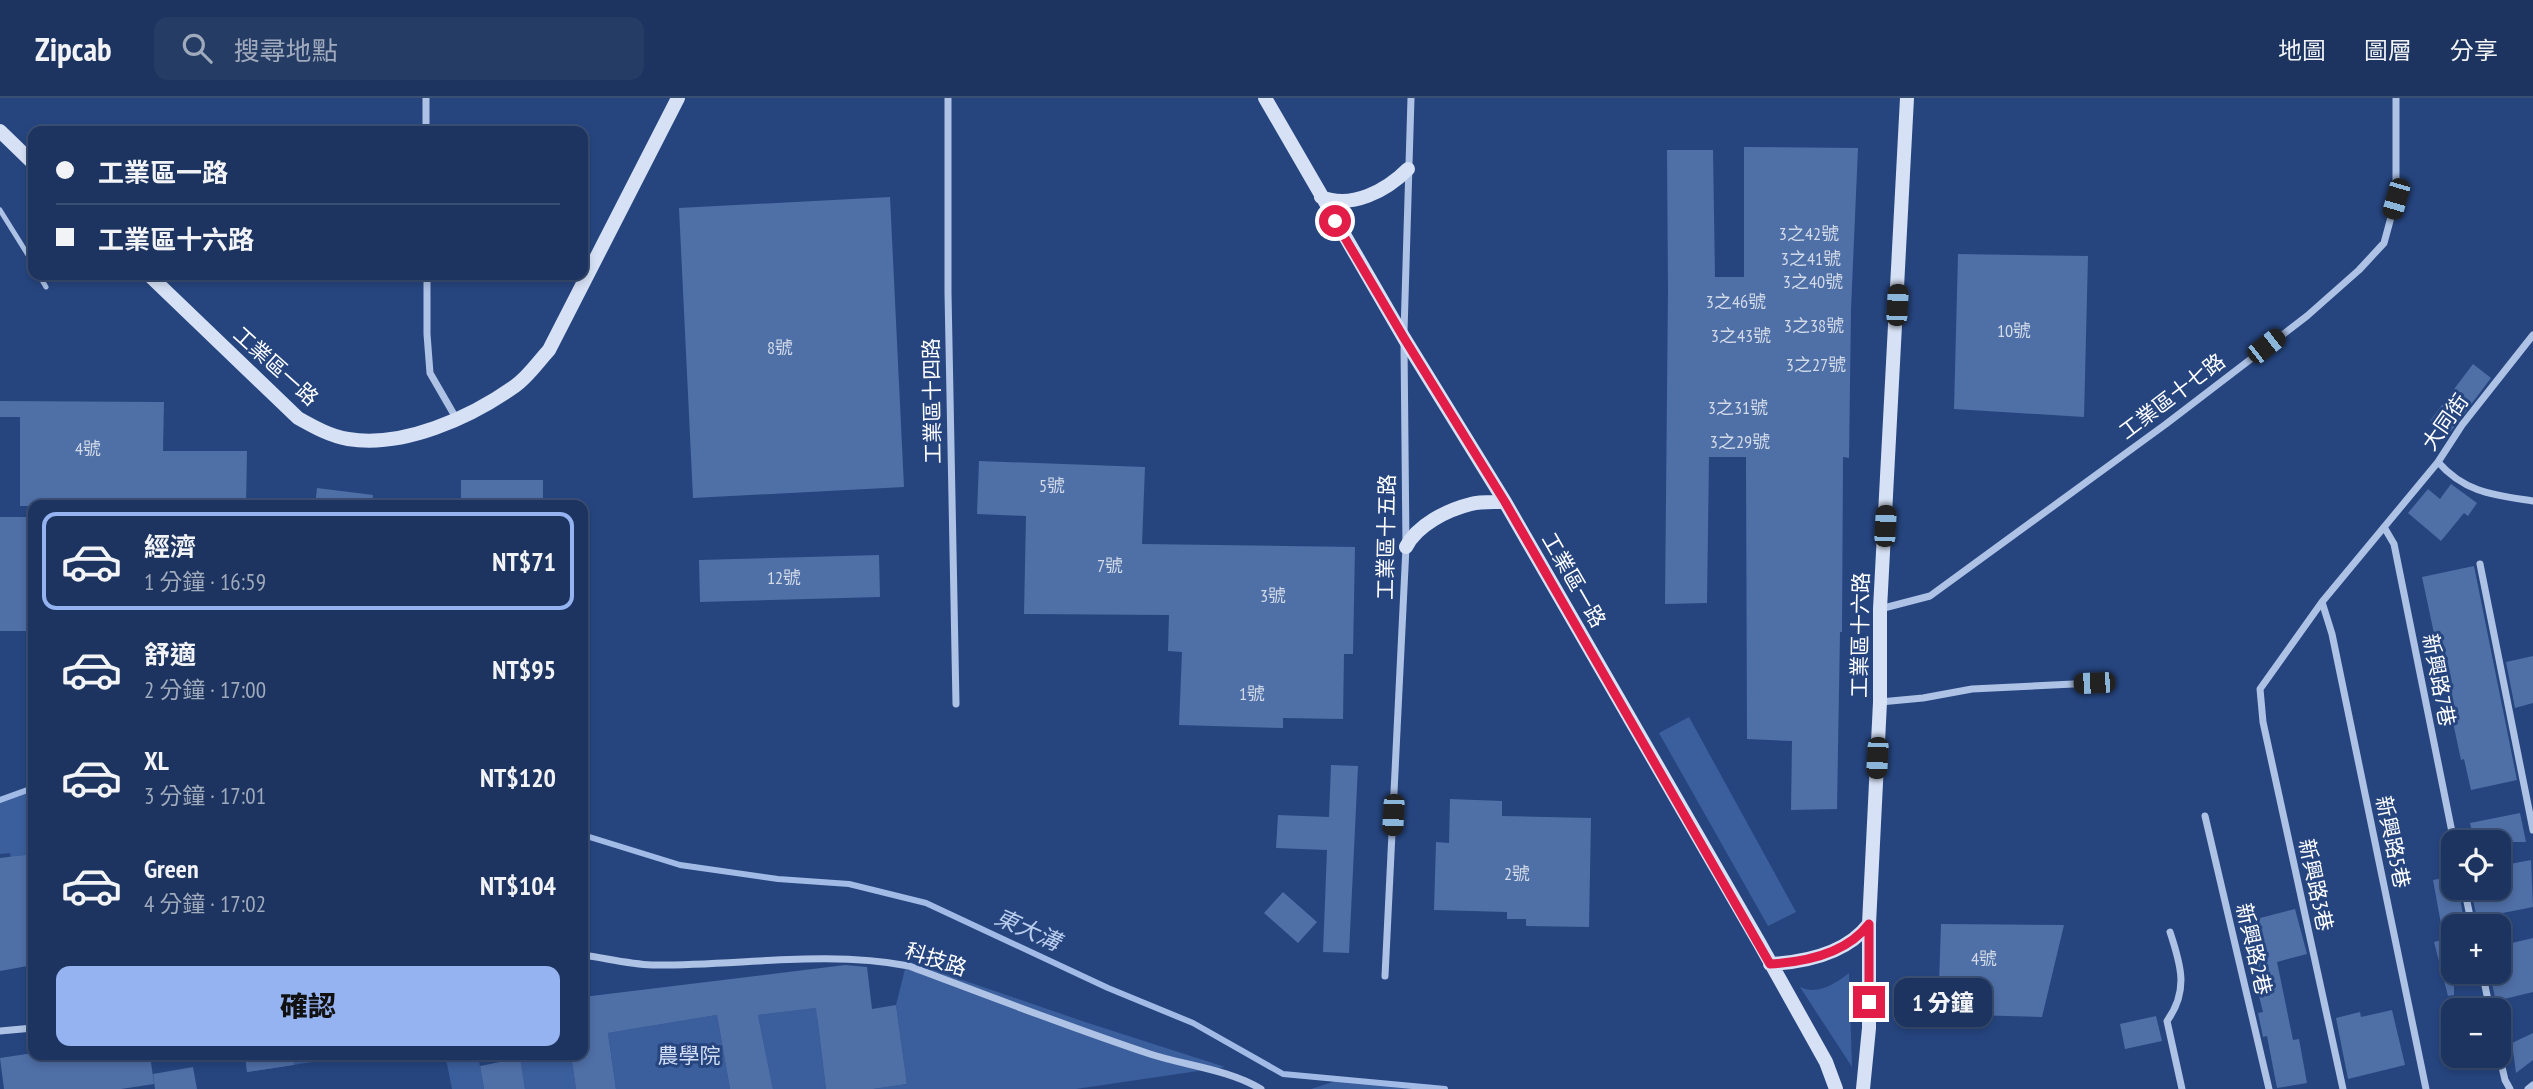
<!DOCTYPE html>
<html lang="zh-TW">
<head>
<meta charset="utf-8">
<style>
  :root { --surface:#1c345f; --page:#253c65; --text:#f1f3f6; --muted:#a0aabd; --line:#3a4f74; --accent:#95b2f1 }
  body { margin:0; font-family:"PT Sans Narrow","Noto Sans TC",sans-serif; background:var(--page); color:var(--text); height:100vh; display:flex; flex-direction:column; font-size:26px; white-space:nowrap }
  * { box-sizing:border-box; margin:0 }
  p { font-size:23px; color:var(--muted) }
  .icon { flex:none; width:38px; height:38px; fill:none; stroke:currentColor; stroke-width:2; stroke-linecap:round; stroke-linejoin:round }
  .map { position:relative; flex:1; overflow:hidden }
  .drawer { position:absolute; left:28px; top:402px; width:560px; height:560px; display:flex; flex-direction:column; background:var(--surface); border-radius:14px; box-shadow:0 4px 10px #0003,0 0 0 2px var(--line) }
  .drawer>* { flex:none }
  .hud { position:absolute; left:28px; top:28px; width:560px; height:154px; border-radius:14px; box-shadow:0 4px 10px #0003,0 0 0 2px var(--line); display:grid; align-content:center; height:154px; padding:0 28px; background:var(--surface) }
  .controls { position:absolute; left:2441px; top:732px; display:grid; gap:14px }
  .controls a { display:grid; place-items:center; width:70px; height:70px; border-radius:14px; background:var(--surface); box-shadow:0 4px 10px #0003,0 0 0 2px var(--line); font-size:35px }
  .end { position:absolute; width:32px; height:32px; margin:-16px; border:9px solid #e11d48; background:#fff; box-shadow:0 0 0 4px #fff }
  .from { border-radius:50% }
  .bubble { position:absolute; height:49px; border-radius:14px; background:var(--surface); box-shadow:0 4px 10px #0003,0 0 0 2px var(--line); font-size:23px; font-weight:800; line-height:49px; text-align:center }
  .car { position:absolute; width:21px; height:42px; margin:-21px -10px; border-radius:9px; box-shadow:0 0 5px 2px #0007; background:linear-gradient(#222 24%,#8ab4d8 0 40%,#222 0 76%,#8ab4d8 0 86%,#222 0) }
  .hud b { display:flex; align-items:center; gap:24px; height:66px; font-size:26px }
  .hud b+b { border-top:2px solid var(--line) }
  .hud i { width:18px; height:18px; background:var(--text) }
  ul { padding:12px 0 0; list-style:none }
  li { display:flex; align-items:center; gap:21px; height:98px; margin:0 14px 10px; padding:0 14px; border:4px solid transparent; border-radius:14px }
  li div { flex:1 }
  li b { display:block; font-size:26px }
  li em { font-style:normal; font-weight:800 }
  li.active { border-color:var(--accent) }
  li>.icon { width:63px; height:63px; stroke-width:1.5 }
  .cta { display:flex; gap:14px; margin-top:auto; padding:14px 28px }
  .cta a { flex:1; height:80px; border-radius:14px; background:var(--accent); color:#111; font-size:28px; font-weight:800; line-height:80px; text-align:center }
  header { display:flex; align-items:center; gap:42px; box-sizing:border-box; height:98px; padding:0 35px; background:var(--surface); border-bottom:2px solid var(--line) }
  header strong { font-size:33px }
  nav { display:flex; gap:38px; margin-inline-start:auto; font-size:24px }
  .search { width:490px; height:63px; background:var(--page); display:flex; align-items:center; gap:18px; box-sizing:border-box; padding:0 24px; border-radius:14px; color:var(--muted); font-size:26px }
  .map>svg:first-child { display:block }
  .green { fill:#3b5e9c }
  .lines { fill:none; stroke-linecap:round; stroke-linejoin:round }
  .stream { stroke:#a1bbe6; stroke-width:6 }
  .building { fill:#4f6fa7 }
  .lane { stroke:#adc2e5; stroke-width:5 }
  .street { stroke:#adc2e5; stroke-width:7 }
  .secondary { stroke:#d6e1f5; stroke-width:14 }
  .route { stroke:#e11d48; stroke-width:9 }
  .labels { text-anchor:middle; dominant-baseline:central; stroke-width:6; stroke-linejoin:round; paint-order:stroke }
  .number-label { font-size:18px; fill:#d3dbe9 }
  .street-label { font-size:21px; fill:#fff; stroke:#26457f }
  .park-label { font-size:21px; fill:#d0ddf4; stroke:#26457f }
  .water-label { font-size:23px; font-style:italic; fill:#b8cced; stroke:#26457f }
</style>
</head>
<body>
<header>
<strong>Zipcab</strong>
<div class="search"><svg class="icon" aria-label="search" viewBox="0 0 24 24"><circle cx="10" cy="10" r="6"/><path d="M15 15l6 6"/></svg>搜尋地點</div>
<nav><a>地圖</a><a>圖層</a><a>分享</a></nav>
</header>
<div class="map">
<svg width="2533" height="991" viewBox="0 0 2533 991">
  <rect width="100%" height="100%" fill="#26457f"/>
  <!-- green -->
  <path class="green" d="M1689,619l107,195 -28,14 -109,-193z
    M33,690v66l-16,2 6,38 10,-2v83l-5,-9 -18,-113 -10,1v-54z
    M907,863l178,61 140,45 -149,22h-203l34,-5 -11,-79z
    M1849,875l3,94 -52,-80c17,9 36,-4 49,-14z
    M823,909l-6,10 9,72h-53l-15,-74z
    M717,917l13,74h-114l-8,-56z
    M245,957h113l-111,17z
    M442,957h36l6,34h-32l-5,-25z
    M519,957h52l5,34h-51z
    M1339,982l98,6 6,3h-132z"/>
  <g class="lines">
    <!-- stream -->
    <path class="stream" d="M0,702l33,-12
      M583,737l97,30 98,14 71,5 77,19 182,85 85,35 90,51 162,15"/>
  </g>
  <!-- building -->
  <path class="building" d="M1744,49l114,1 -7,161 -2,149 -6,-1 -1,175h-2l-3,177 -46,1 1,-69 -45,-2 -1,-282h-37l-2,146 -42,1 3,-315 -1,-139h46l2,127h29z
    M890,99l14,290 -211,11 -14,-290z
    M1958,156l130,2 -4,161 -130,-8z
    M2473,266l18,14 -43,57 -18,-14z
    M0,303l164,1 -1,49h84l-1,55h-226v-89h-20z
    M979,363l166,6 -3,77 213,3 -2,107h-9l-1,65 -60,-1v10l-104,-3 3,-73 -14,-1 1,-36 -145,-1 2,-98 -49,-2z
    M461,382h82v26h-82z
    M2451,386l26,19 -9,13 -4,-3 -23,28 -33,-28 20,-24 12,10z
    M317,390l56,7 -1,11h-57z
    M0,419h33v114h-33z
    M879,457l1,42 -180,5 -1,-42z
    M2474,468l43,214 -46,10 -7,-31 -3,1 -39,-183z
    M2533,558v47l-18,5 -9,-46z
    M1331,667l27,1 -9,187 -26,-1 4,-102 -51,-2 2,-33 51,2z
    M1450,701l52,2v15l89,2 -2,109 -63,-1v-7h-19v-7l-73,-2 2,-68 13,1z
    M2520,715l6,29h-52l-4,-19z
    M33,756v111l-33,6v-113z
    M2531,762l2,47 -56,11 -7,-31h29v-21z
    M2454,778v11h4l6,33 -23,4 -8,-44z
    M1283,794l34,30 -19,21 -34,-30z
    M2295,811l12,45 -30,8 16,78 6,-1 8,44 -30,5 -10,-52 -4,1 -5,-24 5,-1 -22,-89z
    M1941,826l123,1 -22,92 -104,-3z
    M2454,839v58l-6,1 -14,-54z
    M2533,840v54l-37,9 -7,-30h10v-25z
    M845,867l22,2 5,42 24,-4 11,79 -34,5h-47l-10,-81 -58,7 15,74h-43l-13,-74 -109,18 8,56h-40l-5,-34h12v-58z
    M2392,912l13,55 -57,14 -12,-61 24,-6 1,5z
    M2156,918l6,25 -37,8 -5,-25z
    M2533,935v27l-17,13 -4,-30z
    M33,955v2h117l4,29 -33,5h-117l-4,-31z
    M245,957h48l1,10 -47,7z
    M520,960l5,31h-41l-4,-23z
    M193,969l4,22h-42l-2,-15z"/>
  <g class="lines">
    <!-- lane -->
    <path class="lane" d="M0,112l33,53
      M39,177l7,12"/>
    <!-- street -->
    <path class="street" d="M426,0v33
      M948,0v195l8,411
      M427,177v59l3,39 26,45
      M1404,234l7,-234
      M2438,364c27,31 57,33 95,39
      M2384,429l10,17 60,298
      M2480,466l53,266
      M2322,504l10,32 94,455
      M1880,511l50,-13 236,-172 141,-108 52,-46 25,-27 12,-44v-101
      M1880,604l43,-4 49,-9 122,-6
      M2205,718l64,273
      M2464,789l8,39
      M2170,834c11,33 19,59 -3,89l15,68
      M583,857c22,3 46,9 69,10 86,1 172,-15 257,1 80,30 160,61 241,88 37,12 77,15 111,35
      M2482,873l8,39
      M1385,878l21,-429 -2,-203
      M0,933l33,-3
      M2499,956l6,26 5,9
      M2343,991l-80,-367 -3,-33 62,-87 116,-140 24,-37 71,-90
      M2528,991l5,-4"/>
    <!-- secondary -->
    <path class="secondary" d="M1265,0l139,240 101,164 255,442 66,118 10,27
      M0,33l33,32
      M1321,99c31,12 65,-6 87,-28
      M149,177l149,143c16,9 32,18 50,21 55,9 122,-21 167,-53 13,-9 23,-24 34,-36l129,-252
      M1406,449c11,-22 41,-37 65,-43 10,-3 23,-2 34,-2
      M1770,866c36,-2 76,-10 99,-40
      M1863,991l6,-61v-104l11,-222v-93l27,-511"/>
  </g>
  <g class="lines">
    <!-- route -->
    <path class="route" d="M1335,123l69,117 101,164 265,462c36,-2 76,-10 99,-40v78"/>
  </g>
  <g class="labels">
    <!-- number labels -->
    <g class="number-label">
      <text x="1809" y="135">3之42號</text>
      <text x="1811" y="160">3之41號</text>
      <text x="1813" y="183">3之40號</text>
      <text x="1736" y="203">3之46號</text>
      <text x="1814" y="227">3之38號</text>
      <text x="2014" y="232">10號</text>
      <text x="1741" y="237">3之43號</text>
      <text x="780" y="249">8號</text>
      <text x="1816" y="266">3之27號</text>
      <text x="1738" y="309">3之31號</text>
      <text x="1740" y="343">3之29號</text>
      <text x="88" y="350">4號</text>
      <text x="1052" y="387">5號</text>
      <text x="1110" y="467">7號</text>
      <text x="784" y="479">12號</text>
      <text x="1273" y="497">3號</text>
      <text x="1252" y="595">1號</text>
      <text x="1517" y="775">2號</text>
      <text x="1984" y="860">4號</text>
    </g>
    <!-- street labels -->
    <g class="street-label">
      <text transform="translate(276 268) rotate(42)">工業區一路</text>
      <text transform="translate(2172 298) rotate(-37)">工業區十七路</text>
      <text transform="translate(932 303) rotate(-91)">工業區十四路</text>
      <text transform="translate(2445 324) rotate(-55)">大同街</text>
      <text transform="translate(1386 439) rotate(-89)">工業區十五路</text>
      <text transform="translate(1574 482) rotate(60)">工業區一路</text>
      <text transform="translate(1860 537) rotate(-89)">工業區十六路</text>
      <text transform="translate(2439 582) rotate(79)">新興路7巷</text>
      <text transform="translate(2393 744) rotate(78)">新興路5巷</text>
      <text transform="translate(2316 787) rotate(78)">新興路3巷</text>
      <text transform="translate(2254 851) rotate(77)">新興路2巷</text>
      <text transform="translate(936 861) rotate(18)">科技路</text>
    </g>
    <!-- park labels -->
    <g class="park-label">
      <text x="689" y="957">農學院</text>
    </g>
    <!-- water labels -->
    <g class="water-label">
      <text transform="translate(1028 831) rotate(24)">東大溝</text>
    </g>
  </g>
</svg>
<div class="controls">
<a><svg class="icon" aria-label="locate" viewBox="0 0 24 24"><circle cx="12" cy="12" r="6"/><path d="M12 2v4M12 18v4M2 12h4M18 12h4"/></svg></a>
<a>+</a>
<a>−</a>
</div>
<i class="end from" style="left:1335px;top:123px"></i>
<i class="end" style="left:1869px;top:904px"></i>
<div class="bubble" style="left:1894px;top:880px;width:98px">1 分鐘</div>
<i class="car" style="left:2396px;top:101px;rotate:196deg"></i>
<i class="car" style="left:1897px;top:207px;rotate:3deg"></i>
<i class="car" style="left:2266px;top:248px;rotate:52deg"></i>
<i class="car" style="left:1885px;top:428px;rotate:3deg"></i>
<i class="car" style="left:2094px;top:585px;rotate:268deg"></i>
<i class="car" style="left:1877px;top:660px;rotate:183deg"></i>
<i class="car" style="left:1393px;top:717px;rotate:183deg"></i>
<div class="hud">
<b><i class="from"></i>工業區一路</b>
<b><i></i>工業區十六路</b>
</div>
<section class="drawer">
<ul>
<li class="active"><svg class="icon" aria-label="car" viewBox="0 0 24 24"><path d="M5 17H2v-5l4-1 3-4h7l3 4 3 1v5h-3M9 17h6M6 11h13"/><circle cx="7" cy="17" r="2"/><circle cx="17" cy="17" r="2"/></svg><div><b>經濟</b><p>1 分鐘 · 16:59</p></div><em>NT$71</em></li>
<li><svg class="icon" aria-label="car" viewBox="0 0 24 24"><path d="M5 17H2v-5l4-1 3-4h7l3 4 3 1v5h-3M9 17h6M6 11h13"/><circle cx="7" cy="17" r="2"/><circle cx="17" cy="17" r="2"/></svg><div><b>舒適</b><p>2 分鐘 · 17:00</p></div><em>NT$95</em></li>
<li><svg class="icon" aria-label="car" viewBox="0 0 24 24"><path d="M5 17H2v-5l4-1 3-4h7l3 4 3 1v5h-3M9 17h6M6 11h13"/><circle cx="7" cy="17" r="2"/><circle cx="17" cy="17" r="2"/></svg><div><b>XL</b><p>3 分鐘 · 17:01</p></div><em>NT$120</em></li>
<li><svg class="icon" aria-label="car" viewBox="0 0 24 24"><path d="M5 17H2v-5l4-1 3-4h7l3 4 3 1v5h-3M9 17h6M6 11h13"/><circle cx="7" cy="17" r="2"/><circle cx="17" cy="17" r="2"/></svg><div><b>Green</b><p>4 分鐘 · 17:02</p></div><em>NT$104</em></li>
</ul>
<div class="cta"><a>確認</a></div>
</section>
</div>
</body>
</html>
